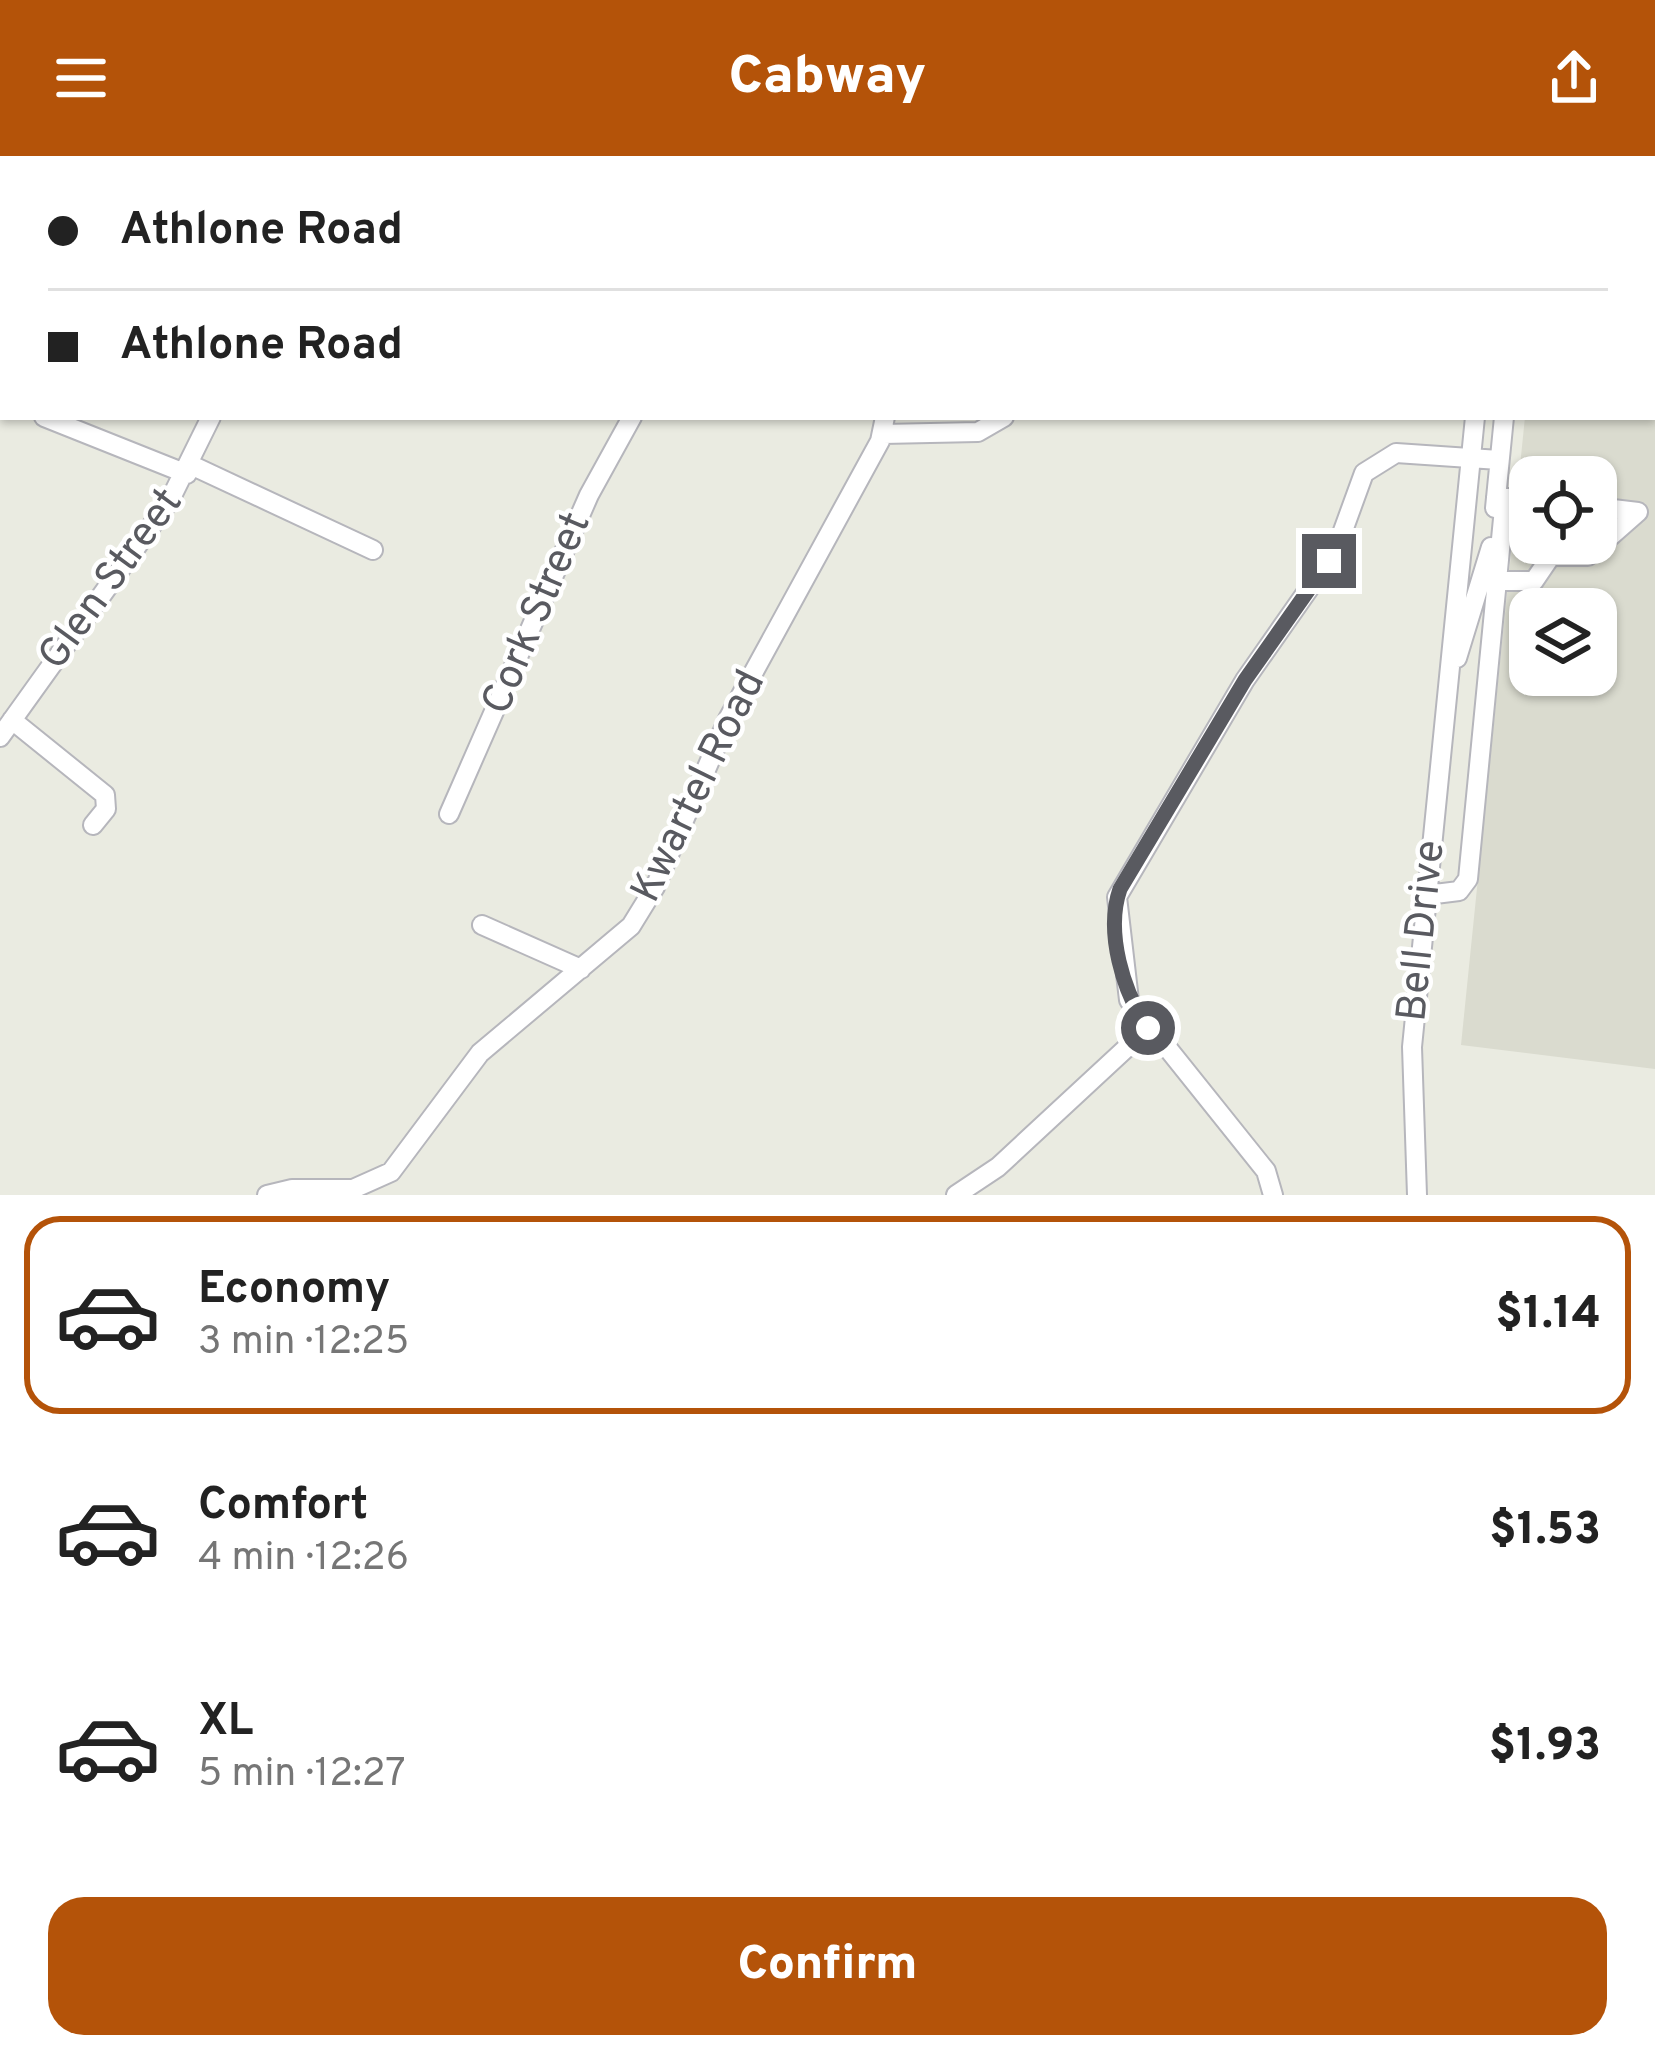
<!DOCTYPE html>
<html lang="en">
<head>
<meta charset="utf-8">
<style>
  :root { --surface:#fff; --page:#f6f6f6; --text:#222; --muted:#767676; --line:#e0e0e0; --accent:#b45309 }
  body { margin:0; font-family:Overpass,sans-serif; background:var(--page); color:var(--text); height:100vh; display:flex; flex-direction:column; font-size:45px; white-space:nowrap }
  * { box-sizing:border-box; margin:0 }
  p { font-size:39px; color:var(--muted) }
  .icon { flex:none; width:66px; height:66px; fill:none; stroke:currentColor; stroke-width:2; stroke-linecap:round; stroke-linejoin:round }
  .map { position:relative; height:1039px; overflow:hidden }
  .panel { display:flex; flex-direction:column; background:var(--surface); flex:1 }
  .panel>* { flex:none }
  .banner { position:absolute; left:0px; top:0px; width:1656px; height:264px; box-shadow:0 3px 9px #0004; display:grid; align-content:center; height:264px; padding:0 48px; background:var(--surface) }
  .buttons { position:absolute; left:1509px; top:300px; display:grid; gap:24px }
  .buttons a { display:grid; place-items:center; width:108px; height:108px; border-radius:24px; background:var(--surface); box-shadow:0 3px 9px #0004; font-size:60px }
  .end { position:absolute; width:54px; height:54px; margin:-27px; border:15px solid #595a60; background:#fff; box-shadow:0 0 0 6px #fff }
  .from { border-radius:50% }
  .banner b { display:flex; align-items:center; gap:42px; height:114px; font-size:45px }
  .banner b+b { border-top:3px solid var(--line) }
  .banner i { width:30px; height:30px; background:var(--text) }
  ul { padding:21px 0 0; list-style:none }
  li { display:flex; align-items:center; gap:36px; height:198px; margin:0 24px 18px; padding:0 24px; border:6px solid transparent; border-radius:36px }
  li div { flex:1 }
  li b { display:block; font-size:45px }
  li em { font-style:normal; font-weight:800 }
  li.current { border-color:var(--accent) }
  li>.icon { width:108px; height:108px; stroke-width:1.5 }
  .cta { display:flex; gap:24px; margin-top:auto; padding:24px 48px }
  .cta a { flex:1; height:138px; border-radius:36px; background:var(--accent); color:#fff; font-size:48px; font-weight:800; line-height:138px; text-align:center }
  header { display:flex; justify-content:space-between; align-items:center; height:156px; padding:0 48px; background:var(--accent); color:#fff; font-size:54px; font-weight:800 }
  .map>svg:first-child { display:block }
  .education { fill:#dadbcf; fill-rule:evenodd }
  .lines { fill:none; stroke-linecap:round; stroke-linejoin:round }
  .minor-casing { stroke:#b6b6bc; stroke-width:22 }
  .minor { stroke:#fff; stroke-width:18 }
  .route { stroke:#595a60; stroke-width:15 }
  .labels { text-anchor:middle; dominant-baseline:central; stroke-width:9; stroke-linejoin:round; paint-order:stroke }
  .street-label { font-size:42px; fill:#595a60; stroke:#fff }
</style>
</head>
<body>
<header><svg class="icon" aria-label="menu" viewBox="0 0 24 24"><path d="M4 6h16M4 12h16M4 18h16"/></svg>Cabway<svg class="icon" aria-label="share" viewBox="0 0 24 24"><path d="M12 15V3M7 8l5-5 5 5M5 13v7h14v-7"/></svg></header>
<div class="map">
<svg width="1655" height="1039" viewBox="0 0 1655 1039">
  <rect width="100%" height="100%" fill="#eaebe1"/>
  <!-- education -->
  <path class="education" d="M1655,88v825l-194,-24 64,-628h128zM1530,321h66v66h-66zM1530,453h66v66h-66z"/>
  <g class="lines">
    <defs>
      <path id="minor" d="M1118,0l2,3
        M1339,0l2,3
        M49,3l1,-3
        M313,3l1,-3
        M524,3l1,-3
        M885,3l1,-3
        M1285,3l6,-3
        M1500,3l1,-3
        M1528,3v-3
        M1653,98h2
        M0,128l3,-8
        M0,243l3,2
        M44,261l143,57
        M883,278l95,-2 26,-15
        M191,309l182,85
        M1496,341l34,3
        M1495,352l9,-91
        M1498,425h36l17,-25h37l50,-44 -42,-5
        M1457,502l34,-111
        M12,564l93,75 1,14 -13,16
        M0,581l170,-237 41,-83
        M449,658l140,-319 43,-78
        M1427,739l32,-4 9,-12 37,-381
        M482,769l99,44
        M267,1039l25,-6h61l38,-17 89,-119 151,-127 24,-39 73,-168 152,-278 5,-24
        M956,1039l42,-28 150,-139
        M1273,1039l-7,-24 -137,-171 -12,-103 128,-217 91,-130 28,-77 32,-20 103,7
        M1417,1039l-5,-148 63,-630"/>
    </defs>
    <!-- minor casing -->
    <use href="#minor" class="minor-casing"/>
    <!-- minor -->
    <use href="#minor" class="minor"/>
  </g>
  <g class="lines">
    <!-- route -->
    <path class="route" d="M1148,872c-25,-36 -43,-96 -28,-139l125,-209 84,-119"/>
  </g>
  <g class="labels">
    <!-- street labels -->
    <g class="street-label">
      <text transform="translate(112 424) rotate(-54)">Glen Street</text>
      <text transform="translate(538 458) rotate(-67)">Cork Street</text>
      <text transform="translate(700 631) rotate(-64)">Kwartel Road</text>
      <text transform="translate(1423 775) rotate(-84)">Bell Drive</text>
    </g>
  </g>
</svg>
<div class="buttons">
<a><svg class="icon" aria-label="locate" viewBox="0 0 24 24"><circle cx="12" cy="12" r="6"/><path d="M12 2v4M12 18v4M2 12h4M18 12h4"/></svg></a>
<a><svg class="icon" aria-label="layers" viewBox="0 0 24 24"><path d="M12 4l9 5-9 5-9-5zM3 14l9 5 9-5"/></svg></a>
</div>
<i class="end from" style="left:1148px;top:872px"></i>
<i class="end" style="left:1329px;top:405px"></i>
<div class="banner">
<b><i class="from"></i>Athlone Road</b>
<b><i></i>Athlone Road</b>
</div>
</div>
<section class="panel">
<ul>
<li class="current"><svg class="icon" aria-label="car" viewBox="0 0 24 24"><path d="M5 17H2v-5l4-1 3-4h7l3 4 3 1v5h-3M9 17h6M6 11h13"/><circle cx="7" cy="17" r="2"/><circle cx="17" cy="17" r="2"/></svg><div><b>Economy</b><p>3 min · 12:25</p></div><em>$1.14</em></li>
<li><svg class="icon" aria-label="car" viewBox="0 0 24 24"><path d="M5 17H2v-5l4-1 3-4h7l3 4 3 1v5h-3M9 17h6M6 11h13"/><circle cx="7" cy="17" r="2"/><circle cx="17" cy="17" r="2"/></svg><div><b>Comfort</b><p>4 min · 12:26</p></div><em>$1.53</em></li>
<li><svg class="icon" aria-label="car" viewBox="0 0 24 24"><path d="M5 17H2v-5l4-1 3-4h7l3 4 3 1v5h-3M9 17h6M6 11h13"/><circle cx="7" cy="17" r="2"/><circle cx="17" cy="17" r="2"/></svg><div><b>XL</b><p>5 min · 12:27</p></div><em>$1.93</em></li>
</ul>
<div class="cta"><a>Confirm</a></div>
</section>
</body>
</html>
